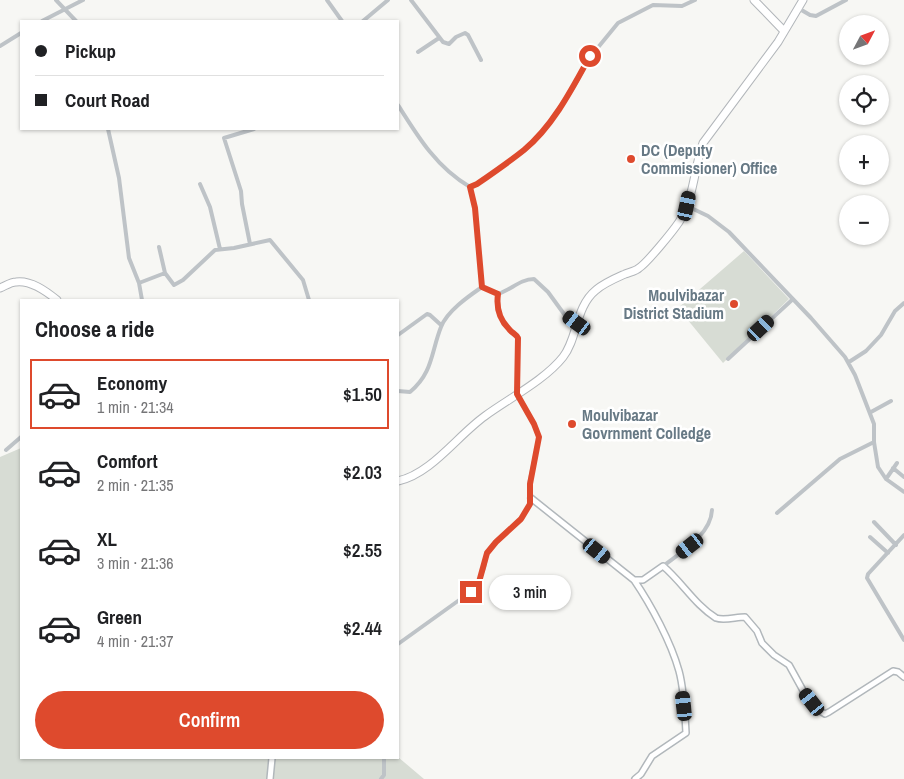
<!DOCTYPE html>
<html lang="en">
<head>
<meta charset="utf-8">
<style>
  :root { --surface:#fff; --page:#f6f6f6; --text:#202124; --muted:#757577; --line:#e0e0e0; --accent:#de4a2d }
  body { margin:0; font-family:"Archivo Narrow",sans-serif; background:var(--page); color:var(--text); height:100vh; display:flex; flex-direction:column; font-size:19px; white-space:nowrap }
  * { box-sizing:border-box; margin:0 }
  p { font-size:16px; color:var(--muted) }
  .icon { flex:none; width:28px; height:28px; fill:none; stroke:currentColor; stroke-width:2; stroke-linecap:round; stroke-linejoin:round }
  .map { position:relative; flex:1; overflow:hidden }
  .side { position:absolute; left:20px; top:299px; width:379px; height:460px; display:flex; flex-direction:column; background:var(--surface); border-radius:0px; box-shadow:0 1px 4px #0004 }
  .side>* { flex:none }
  .top-card { position:absolute; left:20px; top:20px; width:379px; height:110px; border-radius:0px; box-shadow:0 1px 4px #0004; display:grid; align-content:center; height:110px; padding:0 15px; background:var(--surface) }
  .needle { width:32px; rotate:49deg }
  .fabs { position:absolute; left:839px; top:15px; display:grid; gap:10px }
  .fabs a { display:grid; place-items:center; width:50px; height:50px; border-radius:50%; background:var(--surface); box-shadow:0 1px 4px #0004; font-size:25px }
  .end { position:absolute; width:22px; height:22px; margin:-11px; border:6px solid #de4a2d; background:#fff; box-shadow:0 0 0 2px #fff }
  .from { border-radius:50% }
  .bubble { position:absolute; height:35px; border-radius:18px; background:var(--surface); box-shadow:0 1px 4px #0004; font-size:16px; font-weight:600; line-height:35px; text-align:center }
  .car { position:absolute; width:15px; height:30px; margin:-15px -8px; border-radius:6px; box-shadow:0 0 4px 1px #0007; background:linear-gradient(#222 24%,#8ab4d8 0 40%,#222 0 76%,#8ab4d8 0 86%,#222 0) }
  .top-card b { display:flex; align-items:center; gap:18px; height:48px; font-size:19px }
  .top-card b+b { border-top:1px solid var(--line) }
  .top-card i { width:12px; height:12px; background:var(--text) }
  ul { padding:0; list-style:none }
  li { display:flex; align-items:center; gap:15px; height:70px; margin:0 10px 8px; padding:0 5px; border:2px solid transparent; border-radius:0px }
  li div { flex:1 }
  li b { display:block; font-size:19px }
  li em { font-style:normal; font-weight:600 }
  li.active { border-color:var(--accent) }
  li>.icon { width:45px; height:45px; stroke-width:1.5 }
  h2 { padding:0 15px; font-size:22px; line-height:60px }
  .button { display:flex; gap:10px; margin-top:auto; padding:10px 15px }
  .button a { flex:1; height:58px; border-radius:30px; background:var(--accent); color:#fff; font-size:20px; font-weight:600; line-height:58px; text-align:center }
  .map>svg:first-child { display:block }
  .green { fill:#d7dcd4 }
  .lines { fill:none; stroke-linecap:round; stroke-linejoin:round }
  .secondary-casing { stroke:#b1b7bb; stroke-width:8 }
  .highway-casing { stroke:#b2b6ba; stroke-width:9 }
  .street { stroke:#bec3c7; stroke-width:4 }
  .secondary { stroke:#fff; stroke-width:5 }
  .highway { stroke:#fff; stroke-width:7 }
  .route { stroke:#de4a2d; stroke-width:6 }
  .poi-dot { fill:#de4a2d; stroke:#fff; stroke-width:2 }
  .labels { text-anchor:middle; dominant-baseline:central; stroke-width:5; stroke-linejoin:round; paint-order:stroke }
  .poi-label { font-size:16px; font-weight:bold; fill:#677985; stroke:#fff; text-anchor:start }
</style>
</head>
<body>
<div class="map">
<svg width="904" height="779" viewBox="0 0 904 779">
  <rect width="100%" height="100%" fill="#f7f7f4"/>
  <!-- green -->
  <path class="green" d="M744,251l45,48 -66,64 -45,-55z
    M21,448v310l377,-1 26,22h-424v-322z"/>
  <g class="lines">
    <defs>
      <path id="secondary" d="M531,498l103,82c17,25 37,62 45,91 5,18 6,43 7,62l-34,23 -11,18 -6,5
        M634,580h9l20,-14c19,16 32,39 53,52 8,3 20,-1 29,-1l12,14 5,12 12,12 15,10 16,29 12,15 8,5 4,-2 64,-41 5,1 6,5
        M270,779l2,-21"/>
      <path id="highway" d="M754,0l30,31
        M0,288c5,-2 11,-6 16,-6 15,-2 30,9 41,18
        M398,481c33,-7 59,-45 87,-65 23,-17 60,-36 78,-59 15,-19 12,-50 33,-67 8,-7 20,-12 29,-16 5,-2 11,-3 14,-6 8,-5 34,-37 40,-46 15,-23 15,-54 24,-79l75,-101 25,-42"/>
    </defs>
    <!-- secondary casing -->
    <use href="#secondary" class="secondary-casing"/>
    <!-- highway casing -->
    <use href="#highway" class="highway-casing"/>
    <!-- street -->
    <path class="street" d="M56,0l20,21
      M327,0l15,21
      M411,0l32,42 6,2 7,-7 9,-4 3,2 13,25
      M798,8l12,7 6,1 30,-16
      M42,21l41,-21
      M363,21l25,-21
      M0,46l21,-13
      M418,52l21,-14
      M398,105c20,32 39,63 72,82
      M108,129l11,49 10,80 10,25 3,17
      M200,184l10,23 10,42
      M687,206l21,10 21,16 82,86 34,39 10,18 19,49v18l4,25 8,12 18,13
      M250,244l-8,-40 -1,-13 -17,-53 30,-9
      M159,247l6,26 9,12 9,-5 32,-30 19,-2 36,-8 33,40 6,20
      M139,283l26,-10
      M482,287l16,7c13,-4 22,-15 36,-15l14,13 16,22 13,9
      M398,335l29,-21 3,1 11,10
      M728,359l65,-60
      M849,362l17,-11 15,-16 14,-24 9,-8
      M398,391l12,1c23,-19 21,-40 31,-65 6,-16 28,-31 41,-40l-7,-79 -5,-21 7,-3 48,-34 20,-21 28,-41 18,-32 27,-33 35,-18 29,1 13,-6
      M871,412l20,-11
      M6,450l15,-13
      M893,468l11,9
      M886,479l11,-16
      M777,513l63,-54 34,-17
      M874,522l22,23
      M904,535l-36,39 -1,4 37,62
      M870,537l18,16
      M663,566c17,-13 48,-31 49,-56
      M398,644l78,-56 8,-20 3,-15 9,-11 25,-23 9,-15 -1,-20 10,-47 -5,-13 -17,-30 1,-56c-2,-4 -6,-5 -9,-9 -10,-10 -13,-21 -11,-35
      M381,779l3,-4v-17"/>
    <!-- secondary -->
    <use href="#secondary" class="secondary"/>
    <!-- highway -->
    <use href="#highway" class="highway"/>
  </g>
  <g class="lines">
    <!-- route -->
    <path class="route" d="M471,592l8,-10 8,-29 9,-11 25,-23 9,-15v-20l9,-47 -5,-13 -17,-30 1,-56c-2,-4 -6,-5 -9,-9 -10,-10 -13,-21 -11,-35l-16,-7 -7,-79 -5,-21 7,-3c16,-11 32,-22 47,-34 29,-24 48,-61 66,-94"/>
  </g>
  <!-- markers -->
  <g class="poi-dot">
    <circle cx="631" cy="159" r="5"/>
    <circle cx="734" cy="304" r="5"/>
    <circle cx="572" cy="424" r="5"/>
  </g>
  <g class="labels">
    <!-- poi labels -->
    <g class="poi-label">
      <text x="641" y="150">DC (Deputy<tspan x="641" dy="18">Commissioner) Office</tspan></text>
      <text x="724" y="295" text-anchor="end">Moulvibazar<tspan x="724" dy="18">District Stadium</tspan></text>
      <text x="582" y="415">Moulvibazar<tspan x="582" dy="18">Govrnment Colledge</tspan></text>
    </g>
  </g>
</svg>
<div class="fabs">
<a><svg class="needle" viewBox="-14 -14 28 28"><path d="M0-13l5 13h-10z" fill="#e53935"/><path d="M0 13l5-13h-10z" fill="#757577"/></svg></a>
<a><svg class="icon" aria-label="locate" viewBox="0 0 24 24"><circle cx="12" cy="12" r="6"/><path d="M12 2v4M12 18v4M2 12h4M18 12h4"/></svg></a>
<a>+</a>
<a>−</a>
</div>
<i class="end from" style="left:590px;top:56px"></i>
<i class="end" style="left:471px;top:592px"></i>
<div class="bubble" style="left:489px;top:575px;width:82px">3 min</div>
<i class="car" style="left:687px;top:206px;rotate:12deg"></i>
<i class="car" style="left:577px;top:323px;rotate:306deg"></i>
<i class="car" style="left:761px;top:328px;rotate:47deg"></i>
<i class="car" style="left:690px;top:546px;rotate:232deg"></i>
<i class="car" style="left:597px;top:551px;rotate:129deg"></i>
<i class="car" style="left:812px;top:702px;rotate:322deg"></i>
<i class="car" style="left:684px;top:706px;rotate:354deg"></i>
<div class="top-card">
<b><i class="from"></i>Pickup</b>
<b><i></i>Court Road</b>
</div>
<section class="side">
<h2>Choose a ride</h2>
<ul>
<li class="active"><svg class="icon" aria-label="car" viewBox="0 0 24 24"><path d="M5 17H2v-5l4-1 3-4h7l3 4 3 1v5h-3M9 17h6M6 11h13"/><circle cx="7" cy="17" r="2"/><circle cx="17" cy="17" r="2"/></svg><div><b>Economy</b><p>1 min · 21:34</p></div><em>$1.50</em></li>
<li><svg class="icon" aria-label="car" viewBox="0 0 24 24"><path d="M5 17H2v-5l4-1 3-4h7l3 4 3 1v5h-3M9 17h6M6 11h13"/><circle cx="7" cy="17" r="2"/><circle cx="17" cy="17" r="2"/></svg><div><b>Comfort</b><p>2 min · 21:35</p></div><em>$2.03</em></li>
<li><svg class="icon" aria-label="car" viewBox="0 0 24 24"><path d="M5 17H2v-5l4-1 3-4h7l3 4 3 1v5h-3M9 17h6M6 11h13"/><circle cx="7" cy="17" r="2"/><circle cx="17" cy="17" r="2"/></svg><div><b>XL</b><p>3 min · 21:36</p></div><em>$2.55</em></li>
<li><svg class="icon" aria-label="car" viewBox="0 0 24 24"><path d="M5 17H2v-5l4-1 3-4h7l3 4 3 1v5h-3M9 17h6M6 11h13"/><circle cx="7" cy="17" r="2"/><circle cx="17" cy="17" r="2"/></svg><div><b>Green</b><p>4 min · 21:37</p></div><em>$2.44</em></li>
</ul>
<div class="button"><a>Confirm</a></div>
</section>
</div>
</body>
</html>
